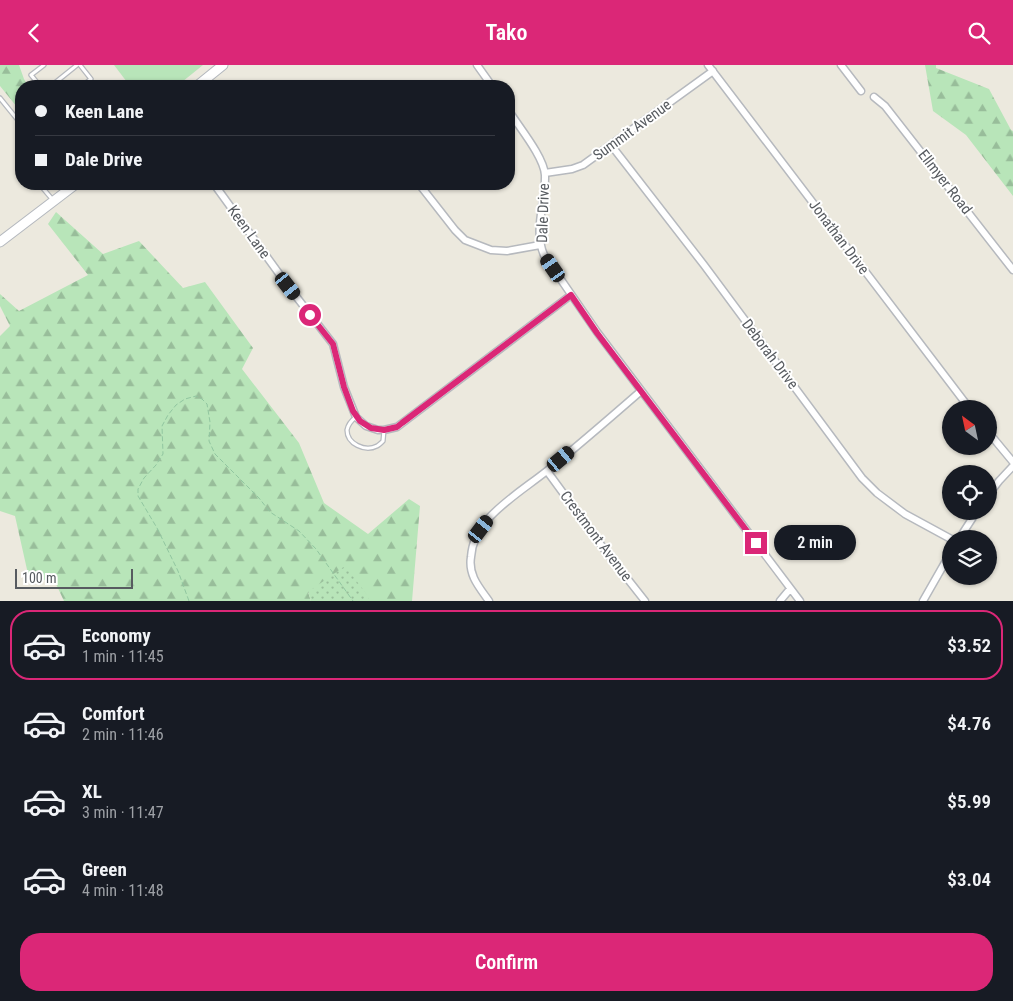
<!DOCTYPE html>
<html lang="en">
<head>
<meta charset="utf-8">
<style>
  :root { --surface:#171b24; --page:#242831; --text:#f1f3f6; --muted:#9ea1a6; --line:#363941; --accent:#db2777 }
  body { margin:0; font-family:"Roboto Condensed",sans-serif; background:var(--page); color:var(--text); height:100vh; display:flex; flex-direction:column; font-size:19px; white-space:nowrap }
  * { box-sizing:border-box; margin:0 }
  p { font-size:16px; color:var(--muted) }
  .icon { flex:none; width:28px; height:28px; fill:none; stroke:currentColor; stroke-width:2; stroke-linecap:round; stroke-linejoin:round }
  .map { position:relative; height:536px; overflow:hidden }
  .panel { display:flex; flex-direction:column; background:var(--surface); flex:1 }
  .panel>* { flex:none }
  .hud { position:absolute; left:15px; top:15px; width:500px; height:110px; border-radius:20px; box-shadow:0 1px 4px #0004; display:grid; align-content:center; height:110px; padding:0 20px; background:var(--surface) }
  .needle { width:32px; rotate:327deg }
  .controls { position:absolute; left:942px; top:335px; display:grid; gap:10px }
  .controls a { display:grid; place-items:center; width:55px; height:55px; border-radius:50%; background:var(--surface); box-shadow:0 1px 4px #0004; font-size:25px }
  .scale { position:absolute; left:15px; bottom:12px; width:118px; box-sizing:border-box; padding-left:5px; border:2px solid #575b60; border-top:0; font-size:14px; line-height:18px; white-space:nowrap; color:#575b60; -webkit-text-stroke:4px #fff; paint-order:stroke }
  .end { position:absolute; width:22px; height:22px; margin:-11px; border:6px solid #db2777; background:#fff; box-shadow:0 0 0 2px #fff }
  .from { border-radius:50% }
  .bubble { position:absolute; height:35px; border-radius:18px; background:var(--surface); box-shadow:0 1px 4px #0004; font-size:16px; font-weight:600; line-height:35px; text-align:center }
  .car { position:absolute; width:15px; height:30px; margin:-15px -8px; border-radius:6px; box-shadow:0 0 4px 1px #0007; background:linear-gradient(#222 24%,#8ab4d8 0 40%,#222 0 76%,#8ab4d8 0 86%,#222 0) }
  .hud b { display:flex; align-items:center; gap:18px; height:48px; font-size:19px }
  .hud b+b { border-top:1px solid var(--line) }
  .hud i { width:12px; height:12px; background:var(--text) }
  ul { padding:9px 0 0; list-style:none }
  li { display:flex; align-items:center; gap:15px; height:70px; margin:0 10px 8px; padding:0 10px; border:2px solid transparent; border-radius:20px }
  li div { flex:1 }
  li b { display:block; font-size:19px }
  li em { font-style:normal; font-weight:600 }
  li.active { border-color:var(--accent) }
  li>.icon { width:45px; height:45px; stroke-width:1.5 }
  .action { display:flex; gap:10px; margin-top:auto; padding:10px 20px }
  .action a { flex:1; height:58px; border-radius:20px; background:var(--accent); color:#fff; font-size:20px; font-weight:600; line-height:58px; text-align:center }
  header { display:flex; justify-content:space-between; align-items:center; height:65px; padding:0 20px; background:var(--accent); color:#fff; font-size:22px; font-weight:600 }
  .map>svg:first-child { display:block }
  .green { fill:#b8e5b9 }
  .forest { fill:url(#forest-firs) }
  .park { fill:url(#park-dots) }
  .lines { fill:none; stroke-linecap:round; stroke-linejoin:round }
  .lane-casing { stroke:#b6b9be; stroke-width:5.5 }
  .street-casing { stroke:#b6b9be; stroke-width:9 }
  .secondary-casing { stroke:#b4b8be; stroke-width:11 }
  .path { stroke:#91c6a0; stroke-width:1; stroke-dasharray:5 2.5; stroke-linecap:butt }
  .lane { stroke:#fff; stroke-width:3 }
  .street { stroke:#fff; stroke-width:6 }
  .secondary { stroke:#fff; stroke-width:9 }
  .route { stroke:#db2777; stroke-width:6 }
  .labels { text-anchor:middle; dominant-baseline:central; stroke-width:4; stroke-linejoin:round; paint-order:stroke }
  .street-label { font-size:15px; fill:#575b60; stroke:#fff }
</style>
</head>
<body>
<header><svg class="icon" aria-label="back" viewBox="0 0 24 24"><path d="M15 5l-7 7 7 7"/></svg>Tako<svg class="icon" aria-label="search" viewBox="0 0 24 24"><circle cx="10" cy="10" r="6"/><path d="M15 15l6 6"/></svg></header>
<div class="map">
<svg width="1013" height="536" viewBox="0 0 1013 536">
  <defs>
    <pattern id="forest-firs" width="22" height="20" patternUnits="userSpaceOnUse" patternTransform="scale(1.25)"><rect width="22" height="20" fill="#b8e5b9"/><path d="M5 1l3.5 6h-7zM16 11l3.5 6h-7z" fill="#98bd9a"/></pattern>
    <pattern id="park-dots" width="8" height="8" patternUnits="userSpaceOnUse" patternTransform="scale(1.25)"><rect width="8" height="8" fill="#b8e5b9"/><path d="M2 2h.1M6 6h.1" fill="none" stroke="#98bd9a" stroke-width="1.8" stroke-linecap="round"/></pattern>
  </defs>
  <rect width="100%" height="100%" fill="#ece9de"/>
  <!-- green -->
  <path class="green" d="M114,0h89l-26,21h-47z"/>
  <!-- forest -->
  <path class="forest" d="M0,0h19l5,14 4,7h-7v26l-21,-26z
    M925,0h11v3l53,21 22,41 2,1v65l-47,-61 -33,-24z
    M56,147l47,42 36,-13 44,47 22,-6 48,66 -11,21 57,74 25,60 44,31 41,-35 11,7 -8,95h-44v-5l-60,-4 3,9h-247l-8,-17 -28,-10 -13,-58 -15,-5v-175l10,-10 -10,-20v-12l19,17 69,-36 -40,-51z"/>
  <!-- park -->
  <path class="park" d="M345,501l23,30v5h-57l-3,-9z"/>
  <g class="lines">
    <defs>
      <path id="lane" d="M80,0l11,14 -9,7
        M40,21l-9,-11 13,-10
        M51,21l26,-21
        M0,33l21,26
        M42,119l-1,2 11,13
        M356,352c-4,3 -8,8 -9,13 0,14 18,22 30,16 2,-1 4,-3 6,-5l1,-11"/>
      <path id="street" d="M477,0l15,21
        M708,0l262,344
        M841,0l20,26
        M874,32l11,9 128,164
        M509,46c10,16 35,46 36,64 1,26 -12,55 -1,80l53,77 203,269
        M611,80l93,120 158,213 15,15 28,21 46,25
        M545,108l27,-4 11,-4 130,-94
        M214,119l74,102 45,58 11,43 12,30 10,9 12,4h6l13,-3 174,-132
        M419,119l36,46 10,10 26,10 16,1 33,-6
        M989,368l24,29
        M547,406l57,78 41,52
        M989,429l10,-13 14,-15
        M959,474l18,-28
        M489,536c-10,-14 -21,-26 -18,-44 1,-14 8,-28 17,-38 17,-19 40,-33 60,-49 31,-25 62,-52 93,-79
        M780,536l10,-12
        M923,536l28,-49"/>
      <path id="secondary" d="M197,21l26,-21
        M0,177l76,-58"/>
    </defs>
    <!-- lane casing -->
    <use href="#lane" class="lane-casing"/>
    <!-- street casing -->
    <use href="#street" class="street-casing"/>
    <!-- secondary casing -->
    <use href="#secondary" class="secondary-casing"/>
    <!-- path -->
    <path class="path" d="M189,536l-11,-30 -21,-43 -19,-32v-7l6,-11 12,-13 7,-11 -1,-28 6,-11 8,-10 9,-6 11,-3 6,3 5,5 3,18 -1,19 6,13 44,44 11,14 29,19 17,18 37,52"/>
    <!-- lane -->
    <use href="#lane" class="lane"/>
    <!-- street -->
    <use href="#street" class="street"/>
    <!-- secondary -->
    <use href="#secondary" class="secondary"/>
  </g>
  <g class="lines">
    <!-- route -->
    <path class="route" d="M310,250l23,29 11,43 9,24 7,10 11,7 13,2 13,-3 5,-4 169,-128 26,38 159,210"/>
  </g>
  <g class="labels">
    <!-- street labels -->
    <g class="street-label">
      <text transform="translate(632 65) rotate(-36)">Summit Avenue</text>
      <text transform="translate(945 117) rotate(52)">Ellmyer Road</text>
      <text transform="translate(543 148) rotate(-88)">Dale Drive</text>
      <text transform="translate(249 167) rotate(54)">Keen Lane</text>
      <text transform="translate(839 172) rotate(53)">Jonathan Drive</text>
      <text transform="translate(770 289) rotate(53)">Deborah Drive</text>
      <text transform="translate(596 471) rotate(53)">Crestmont Avenue</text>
    </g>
  </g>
</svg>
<div class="controls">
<a><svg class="needle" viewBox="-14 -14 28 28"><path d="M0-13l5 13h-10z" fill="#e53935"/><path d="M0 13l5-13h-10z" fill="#9ea1a6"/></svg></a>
<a><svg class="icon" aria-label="locate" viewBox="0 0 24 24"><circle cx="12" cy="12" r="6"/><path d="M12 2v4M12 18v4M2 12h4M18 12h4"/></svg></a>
<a><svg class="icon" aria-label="layers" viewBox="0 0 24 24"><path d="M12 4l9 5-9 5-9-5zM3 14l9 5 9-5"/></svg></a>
</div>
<div class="scale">100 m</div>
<i class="end from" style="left:310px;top:250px"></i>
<i class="end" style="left:756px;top:478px"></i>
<div class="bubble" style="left:774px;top:460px;width:82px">2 min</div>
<i class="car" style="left:553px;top:203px;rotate:325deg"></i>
<i class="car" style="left:288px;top:221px;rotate:142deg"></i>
<i class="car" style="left:561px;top:394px;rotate:50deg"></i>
<i class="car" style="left:481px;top:464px;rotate:37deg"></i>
<div class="hud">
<b><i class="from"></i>Keen Lane</b>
<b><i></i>Dale Drive</b>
</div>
</div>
<section class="panel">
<ul>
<li class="active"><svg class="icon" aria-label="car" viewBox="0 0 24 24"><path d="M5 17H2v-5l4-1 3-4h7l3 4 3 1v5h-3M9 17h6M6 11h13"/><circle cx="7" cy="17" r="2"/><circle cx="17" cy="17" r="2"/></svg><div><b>Economy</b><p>1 min · 11:45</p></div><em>$3.52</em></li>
<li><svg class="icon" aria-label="car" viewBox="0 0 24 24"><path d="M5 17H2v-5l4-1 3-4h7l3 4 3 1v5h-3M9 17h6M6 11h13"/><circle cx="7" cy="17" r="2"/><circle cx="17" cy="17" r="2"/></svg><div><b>Comfort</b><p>2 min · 11:46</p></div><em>$4.76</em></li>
<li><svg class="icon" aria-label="car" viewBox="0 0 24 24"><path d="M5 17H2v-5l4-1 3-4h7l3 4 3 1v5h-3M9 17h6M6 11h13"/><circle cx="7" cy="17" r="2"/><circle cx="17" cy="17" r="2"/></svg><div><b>XL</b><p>3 min · 11:47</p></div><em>$5.99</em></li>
<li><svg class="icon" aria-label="car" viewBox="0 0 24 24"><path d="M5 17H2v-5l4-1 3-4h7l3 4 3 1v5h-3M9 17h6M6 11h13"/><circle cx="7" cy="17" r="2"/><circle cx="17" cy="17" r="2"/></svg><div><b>Green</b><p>4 min · 11:48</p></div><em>$3.04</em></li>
</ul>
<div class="action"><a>Confirm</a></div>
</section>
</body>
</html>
